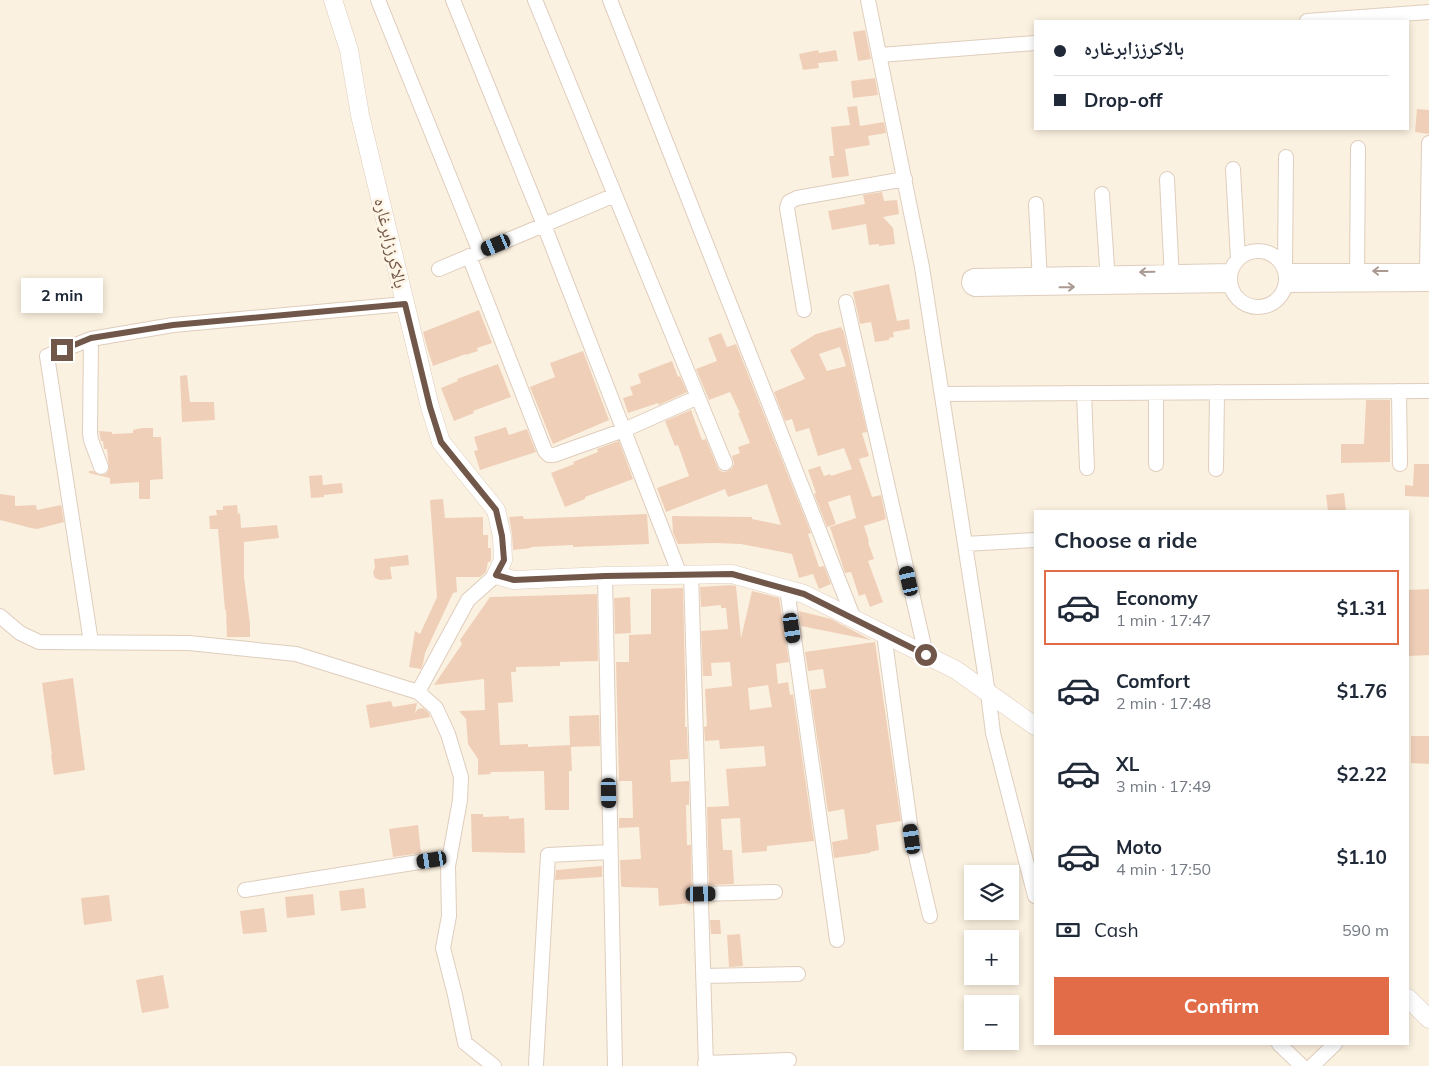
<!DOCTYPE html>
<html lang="en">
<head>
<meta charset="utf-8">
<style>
  :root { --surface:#fff; --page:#f2f2f3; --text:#1f2937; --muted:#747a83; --line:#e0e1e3; --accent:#e26b48 }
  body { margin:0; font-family:Mulish,"Noto Naskh Arabic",sans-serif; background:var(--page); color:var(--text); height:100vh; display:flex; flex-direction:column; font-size:19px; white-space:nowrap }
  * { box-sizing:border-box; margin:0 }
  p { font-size:16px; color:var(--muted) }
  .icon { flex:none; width:28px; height:28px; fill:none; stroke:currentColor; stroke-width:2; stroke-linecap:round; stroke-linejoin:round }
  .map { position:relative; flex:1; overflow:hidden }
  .drawer { position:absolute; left:1034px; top:510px; width:375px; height:535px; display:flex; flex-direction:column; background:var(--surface); border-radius:0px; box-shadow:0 2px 8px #0003 }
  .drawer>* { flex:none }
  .top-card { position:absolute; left:1034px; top:20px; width:375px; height:110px; border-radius:0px; box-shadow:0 2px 8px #0003; display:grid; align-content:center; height:110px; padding:0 20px; background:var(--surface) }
  .tools { position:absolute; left:964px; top:865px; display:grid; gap:10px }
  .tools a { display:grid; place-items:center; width:55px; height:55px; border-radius:0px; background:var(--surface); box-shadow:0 2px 8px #0003; font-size:25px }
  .end { position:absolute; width:22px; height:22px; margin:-11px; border:6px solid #715749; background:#fff; box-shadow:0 0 0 2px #fff }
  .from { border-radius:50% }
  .bubble { position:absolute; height:35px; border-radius:0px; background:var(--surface); box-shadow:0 2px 8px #0003; font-size:16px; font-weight:700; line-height:35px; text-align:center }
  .car { position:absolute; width:15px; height:30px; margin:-15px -8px; border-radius:6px; box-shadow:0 0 4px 1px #0007; background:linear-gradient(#222 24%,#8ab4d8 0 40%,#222 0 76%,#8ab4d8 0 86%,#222 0) }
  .top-card b { display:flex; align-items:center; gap:18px; height:48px; font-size:19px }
  .top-card b+b { border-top:1px solid var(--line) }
  .top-card i { width:12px; height:12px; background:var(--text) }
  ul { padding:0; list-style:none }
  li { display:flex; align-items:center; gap:15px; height:75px; margin:0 10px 8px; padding:0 10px; border:2px solid transparent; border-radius:0px }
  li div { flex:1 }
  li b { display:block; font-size:19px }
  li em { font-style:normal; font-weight:700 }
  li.selected { border-color:var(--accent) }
  li>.icon { width:45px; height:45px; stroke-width:1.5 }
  h2 { padding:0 20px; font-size:22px; line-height:60px }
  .pay { display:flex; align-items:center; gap:12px; height:55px; padding:0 20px; font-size:19px }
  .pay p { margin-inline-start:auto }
  .action { display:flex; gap:10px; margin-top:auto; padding:10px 20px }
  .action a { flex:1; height:58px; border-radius:0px; background:var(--accent); color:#fff; font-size:20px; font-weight:700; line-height:58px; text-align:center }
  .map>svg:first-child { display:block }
  .building { fill:#f0cfb9; fill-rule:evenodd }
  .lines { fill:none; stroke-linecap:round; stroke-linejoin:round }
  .minor-casing { stroke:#dfcdbd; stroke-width:16 }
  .tertiary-casing { stroke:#dfcdbd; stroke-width:19 }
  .minor { stroke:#fff; stroke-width:14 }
  .tertiary { stroke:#fff; stroke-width:18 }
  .oneway { stroke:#aa9a92 }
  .route { stroke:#715749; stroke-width:6 }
  .labels { text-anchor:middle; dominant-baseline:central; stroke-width:5; stroke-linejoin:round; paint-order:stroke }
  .street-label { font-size:18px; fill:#715749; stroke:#fef5e6 }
</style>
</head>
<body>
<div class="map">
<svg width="1429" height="1066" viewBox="0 0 1429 1066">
  <rect width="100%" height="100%" fill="#fbf1e0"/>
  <!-- building -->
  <path class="building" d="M865,30l6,29 -13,2 -5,-29z
    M818,50l1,3 17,-3 2,11 -20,2 1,5 -16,2 -4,-16z
    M875,78l3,17 -25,3 -2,-17z
    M857,106l3,20 24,-4 2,11 -18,3 2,9 -25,4 4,27 -17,2 -3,-22h5l-3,-29 19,-2 -3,-18z
    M1417,109l12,1v24l-14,-2z
    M882,192l2,9 13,-1 2,14 -16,3 10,11 2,16 -16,2v-2l-10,1 -3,-21 -34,6 -4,-19 37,-7 -2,-9z
    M889,284l8,37 12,-2 1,10 -17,3 1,5 -5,1v2l-14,2 -4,-20 -11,2 -7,-32z
    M479,310l13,33 -15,5 1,3 -12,4v-1l-33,12 -6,-19 -4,-15z
    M841,327l1,3 1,-1 24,103 -5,1 7,23 -10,3 13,38 9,-2 5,24 -22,7 5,15 -1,1 6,17 -6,2 15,41 -13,5 -5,-13 -6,2 -8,-24 -6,1 -15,-46 26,-9 -6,-23 -22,7 8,22 -9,3 -13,-33 2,-1 -8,-23 12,-4 4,10 6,-2 1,2 21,-7 -8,-21 -26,8 -9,-28 -13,4 -4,-13 -7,2 -11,-29 31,-13 -15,-29 26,-16zM840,347l6,19 -19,5 -8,-17z
    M721,333l6,14 9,-3 75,189 -3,1 11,33 5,-1 7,18 -12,5 -6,-15 -14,4 -7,-24 -51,-10 -26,-1 -37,1 -5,-11 -1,-17 80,1v2l29,6 -14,-41 -39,13 -3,-8 -59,23 -9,-24 32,-12 -11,-31 -3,1 -10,-25 26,-11 11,30 4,-1 11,27 2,4 4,2 5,-1 4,-3 2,-4 -2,-8 8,-3 -2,-6 12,-4 -12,-30h2l-10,-21 -21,8 -13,-31 21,-8 -9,-23z
    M583,351l26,69 -56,24 -23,-57 25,-10 -5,-14z
    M672,361l6,16 2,-1 7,16 -28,13 -1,-2 -30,10 -5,-15 10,-3 -3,-8 11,-4 -3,-9z
    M498,364l13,33 -38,14 1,2 -20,8 -13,-33 17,-7 -1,-2z
    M187,375l3,27h24l1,18 -33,2 -2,-46z
    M1366,400h24v62l-49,1v-19h23z
    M506,427l3,8 18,-6 9,23 -56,18 -6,-19 4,-1 -4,-13z
    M142,428h11v9h8l2,42 -13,1v19h-11v-17l-29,2v-6l-21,-5v-2h4l6,4h5l3,-2 2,-4 -2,-20h-3l-1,-8h-2l-2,-10 13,1v2l21,-1v-3z
    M619,441l14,38 -48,18v2l-20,8 -14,-34 23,-9 -1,-2 25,-10 -1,-3z
    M1414,464h15v33l-24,-1v-11l8,1z
    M322,475l1,10 19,-2 1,10 -19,2v2l-13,1 -2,-22z
    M1344,493l2,18h-18l-2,-16z
    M0,494l15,2v10l21,-1 1,5 24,-5 3,17 -27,7 -6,-1 -31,-8z
    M443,499l2,19 38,-1v18h5v13h3v12l-1,2h-2l-2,10 -6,5h-24l1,15 -4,1 -28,60 -2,11 -2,5 -12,-2 6,-36 5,3 17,-37 -7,-97z
    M237,505l1,9 2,-1 1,15 36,-3 2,13 -35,4v35l6,47v13h-23l-1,-27h-1l-7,-81h-8l-1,-13 8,-1 -1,-5h7v-4z
    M647,514l2,30 -76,3v-2l-42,2v1l-18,2 -1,-16 -3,-17 14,-1 1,3z
    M408,555l1,10 -19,2 2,12 -12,1 -5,-2 -2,-5 2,-6 -1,-8z
    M731,585l5,1 5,52 11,-47 27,7 10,64 -13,2 2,20 10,-2 2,13 3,-1 21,147 -47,5v5l-25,2 -2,-35 -19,1 2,31h9l2,34 -25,1 -2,-78 22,-1 -3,-37 40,-3 -2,-20 -44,3 -1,-9 -14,1 -1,-14 3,-1 -2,-37 27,-3 -2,-24 -19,1 1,13h-9l-2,-45 27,-2 -2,-21h-5v-3l-20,2 -1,-20zM768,685l4,22 -22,3 -2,-22z
    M683,588l2,89v50h2l1,32 -18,1 1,22 18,-1v24h-3l1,40h4l1,58 -33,3 -1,-18 -36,-1 -1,-2 -1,-25 21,-1 -2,-32 -20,1v-10h14l-1,-37h-13l-3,-119h13v-27l22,-1v-45z
    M1429,589v66l-21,1v-66z
    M597,594l1,67 -38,1v4l-44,1v5h-5l2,30 -15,1 2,42 28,-1v3l42,-2 -1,-29 30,-1 1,31 -29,1 1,24h-3v39h-24l-1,-39 -54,1 1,2 -13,1v-16l-10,-15 -2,-25 -7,-8 26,-1 -1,-31 -50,6 28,-41 -2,-4 30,-43z
    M630,597l1,36 -16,1 -1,-36z
    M799,611l32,8 40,21 -70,-14z
    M875,642l26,179 -25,4 3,25 -9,2v1l-36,5 -2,-16 16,-3 -4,-30 -16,3 -18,-122 16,-2 -3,-19 -15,2 -3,-19z
    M73,678l12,92 -31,5 -3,-20h1l-10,-72z
    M391,701l2,6 24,-4 -2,10 3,-4 5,-1 6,5 1,4 -60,11 -4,-23z
    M1411,736h18v28l-18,-1z
    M471,814h12v3l26,-1v3l15,-1 1,35 -53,-1z
    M418,825l3,28 -28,4 -4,-28z
    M602,866v11l-47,3 1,-10z
    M364,888l2,20 -25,3 -2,-20z
    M313,894l2,21 -28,3 -2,-21z
    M109,895l3,26 -28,4 -3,-27z
    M264,908l3,24 -24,2 -3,-23z
    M710,920h10l1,14h-10z
    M740,934l3,32 -14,1 -2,-32z
    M163,975l6,33 -27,5 -6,-33z"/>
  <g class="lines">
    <defs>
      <path id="minor" d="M378,0l102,252
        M453,0l91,225 136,350
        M535,0l190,463
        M610,0l244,619
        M868,0l54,267 66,426 5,40 42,163
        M1307,21l122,-9
        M880,55l155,-12
        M1233,169l5,90
        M1167,179l5,101
        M1102,194l6,87
        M1036,204l4,78
        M1230 279a28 28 0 1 1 56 0a28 28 0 1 1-56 0Z
        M469,256l76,195 4,4h5l70,-25 74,-33
        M1285,268l1,-111
        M439,269l176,-74
        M1286,271h143
        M1427,271l2,-128
        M1357,281l1,-133
        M1230,285l-255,4 -4,-2 -2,-4 1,-5 4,-2 257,-5
        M1286,285l143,-1
        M846,302l80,353
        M804,310l-17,-102 2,-6 8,-4 108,-19
        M91,339l-1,94 1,7 10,27
        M1399,391l1,73
        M1084,393l3,75
        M1156,393v71
        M942,394l487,-3
        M1216,469l1,-77
        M965,544l70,-4
        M691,574l15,492
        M605,576l10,490
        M787,589l50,351
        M0,616l20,17 19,9 150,1 107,11 122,38
        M884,634l28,205 18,77
        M91,642l-44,-286 44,-17 82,-14 232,-21
        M245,890l205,-33
        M701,894l74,-2
        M703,976l95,-2
        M1279,1044l23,22
        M705,1063l84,-3
        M536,1064l12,-209 62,-3
        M494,1066l-29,-23 -10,-48 -12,-47 6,-32 -1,-50 12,-66 1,-23 -13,-43 -12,-26 -18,-16 50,-92 28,-25
        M1312,1066l23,-22"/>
      <path id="tertiary" d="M333,0l16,50 11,65 70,292 11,35 55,68 6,26 1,24 -7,15 18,5 91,-4 127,-2 72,20 152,76 79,56
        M1408,998l21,21"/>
    </defs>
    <!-- minor casing -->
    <use href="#minor" class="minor-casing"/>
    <!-- tertiary casing -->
    <use href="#tertiary" class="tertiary-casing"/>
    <!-- minor -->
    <use href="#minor" class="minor"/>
    <!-- tertiary -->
    <use href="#tertiary" class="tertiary"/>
  </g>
  <!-- one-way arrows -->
  <defs><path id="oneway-shaft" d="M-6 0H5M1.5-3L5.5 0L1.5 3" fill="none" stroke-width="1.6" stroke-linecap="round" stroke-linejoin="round" transform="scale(1.25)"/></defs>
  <g class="oneway">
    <use href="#oneway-shaft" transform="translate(1380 271) rotate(180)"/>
    <use href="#oneway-shaft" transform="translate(1147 272) rotate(179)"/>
    <use href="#oneway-shaft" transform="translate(1067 287) rotate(-1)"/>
  </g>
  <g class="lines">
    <!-- route -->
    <path class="route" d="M62,350l29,-12 82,-13 232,-21 25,103 11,35 55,68 6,26 2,24 -8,15 18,5 91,-4 127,-2 72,20 122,61"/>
  </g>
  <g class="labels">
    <!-- street labels -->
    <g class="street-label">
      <text transform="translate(391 243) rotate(77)">بالاکرززابرغاره</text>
    </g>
  </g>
</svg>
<div class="tools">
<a><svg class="icon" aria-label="layers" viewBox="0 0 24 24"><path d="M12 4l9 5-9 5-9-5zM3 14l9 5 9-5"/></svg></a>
<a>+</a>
<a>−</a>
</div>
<i class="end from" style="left:926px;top:655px"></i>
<i class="end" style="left:62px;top:350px"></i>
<div class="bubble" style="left:21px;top:278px;width:82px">2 min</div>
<i class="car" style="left:496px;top:245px;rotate:247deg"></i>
<i class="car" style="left:909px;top:581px;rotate:347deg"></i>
<i class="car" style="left:792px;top:628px;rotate:172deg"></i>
<i class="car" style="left:609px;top:793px;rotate:179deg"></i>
<i class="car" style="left:912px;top:839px;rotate:352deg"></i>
<i class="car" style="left:432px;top:860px;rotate:261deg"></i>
<i class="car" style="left:701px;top:894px;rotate:89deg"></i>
<div class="top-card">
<b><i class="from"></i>بالاکرززابرغاره</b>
<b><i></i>Drop-off</b>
</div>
<section class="drawer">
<h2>Choose a ride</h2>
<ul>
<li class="selected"><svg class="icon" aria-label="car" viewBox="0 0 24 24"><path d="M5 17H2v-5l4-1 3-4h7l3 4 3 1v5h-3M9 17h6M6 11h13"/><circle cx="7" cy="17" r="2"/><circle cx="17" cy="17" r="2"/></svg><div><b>Economy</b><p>1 min · 17:47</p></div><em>$1.31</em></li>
<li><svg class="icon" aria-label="car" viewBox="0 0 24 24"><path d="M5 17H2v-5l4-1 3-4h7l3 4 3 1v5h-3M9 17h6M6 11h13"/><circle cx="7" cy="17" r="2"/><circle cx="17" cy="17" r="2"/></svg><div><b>Comfort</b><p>2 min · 17:48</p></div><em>$1.76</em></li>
<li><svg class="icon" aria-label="car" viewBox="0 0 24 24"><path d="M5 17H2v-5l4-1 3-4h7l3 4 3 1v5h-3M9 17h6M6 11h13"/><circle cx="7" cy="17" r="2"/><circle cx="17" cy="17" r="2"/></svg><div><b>XL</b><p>3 min · 17:49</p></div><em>$2.22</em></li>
<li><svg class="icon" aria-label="car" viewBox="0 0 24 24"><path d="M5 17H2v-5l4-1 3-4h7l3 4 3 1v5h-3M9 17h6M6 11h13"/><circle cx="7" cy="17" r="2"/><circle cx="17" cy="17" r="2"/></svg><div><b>Moto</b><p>4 min · 17:50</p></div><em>$1.10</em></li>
</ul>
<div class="pay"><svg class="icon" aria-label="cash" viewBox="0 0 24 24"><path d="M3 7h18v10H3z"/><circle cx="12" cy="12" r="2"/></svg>Cash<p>590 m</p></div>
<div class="action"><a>Confirm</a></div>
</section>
</div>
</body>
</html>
